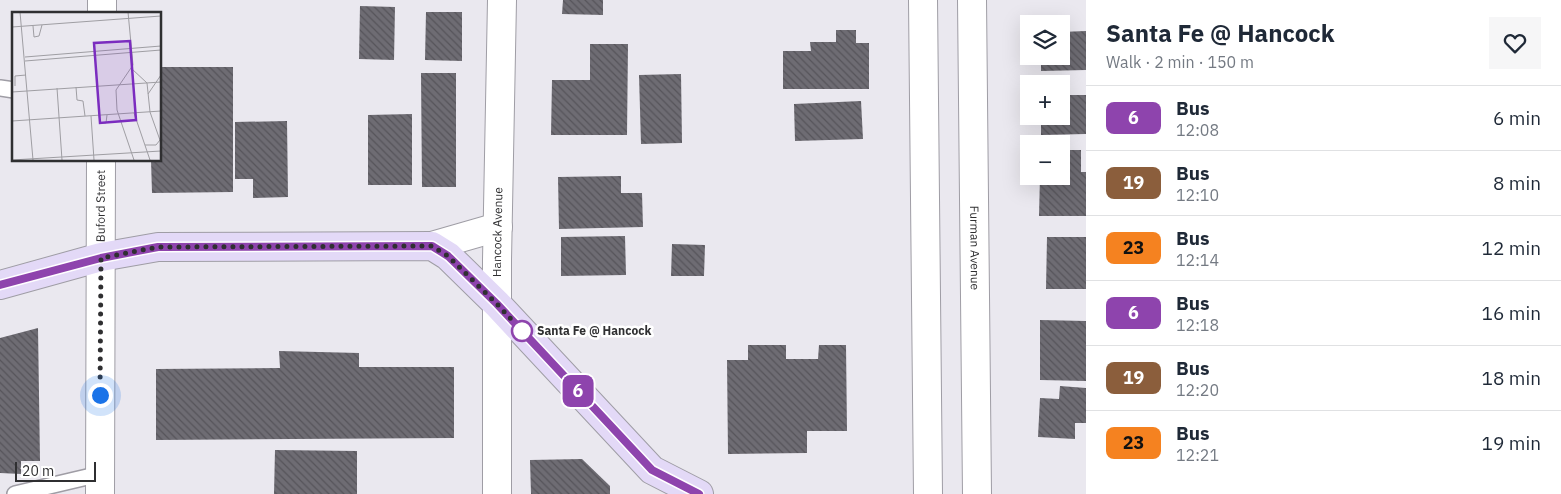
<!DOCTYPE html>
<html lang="en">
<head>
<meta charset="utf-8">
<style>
  :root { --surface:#fff; --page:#f6f6f7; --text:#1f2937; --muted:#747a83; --line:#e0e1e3 }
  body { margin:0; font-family:"IBM Plex Sans",sans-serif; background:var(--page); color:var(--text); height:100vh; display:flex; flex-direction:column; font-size:19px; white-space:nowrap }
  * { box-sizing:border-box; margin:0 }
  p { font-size:16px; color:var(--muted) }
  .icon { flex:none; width:28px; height:28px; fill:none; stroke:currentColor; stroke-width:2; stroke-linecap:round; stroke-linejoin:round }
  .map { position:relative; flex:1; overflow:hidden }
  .details { display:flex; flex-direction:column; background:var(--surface); width:475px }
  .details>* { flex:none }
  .badge { padding:0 10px; border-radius:8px; font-size:18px; line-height:32px }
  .buttons { position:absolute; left:1020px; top:15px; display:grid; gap:10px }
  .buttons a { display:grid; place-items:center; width:50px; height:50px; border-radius:0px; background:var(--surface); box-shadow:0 5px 20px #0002; font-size:25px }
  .scale { position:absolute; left:15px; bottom:12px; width:81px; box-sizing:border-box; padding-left:5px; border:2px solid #2f2f31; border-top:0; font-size:14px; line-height:18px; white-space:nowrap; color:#2f2f31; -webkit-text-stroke:4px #fff; paint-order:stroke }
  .you { position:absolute; width:25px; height:25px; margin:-12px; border:4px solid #fff; border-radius:50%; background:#1a73e8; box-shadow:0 0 0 8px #1a73e833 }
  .map>.badge { position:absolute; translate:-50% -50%; box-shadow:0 0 0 2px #fff }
  .round { display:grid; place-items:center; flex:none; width:52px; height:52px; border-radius:0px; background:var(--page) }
  .summary { display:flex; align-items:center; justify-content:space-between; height:85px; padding:0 20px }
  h1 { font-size:24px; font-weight:700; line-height:38px }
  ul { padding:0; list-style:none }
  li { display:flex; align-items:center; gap:15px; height:65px; padding:0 20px; border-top:1px solid var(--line) }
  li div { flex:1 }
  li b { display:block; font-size:19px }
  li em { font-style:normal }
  li .badge { min-width:55px; font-weight:700; text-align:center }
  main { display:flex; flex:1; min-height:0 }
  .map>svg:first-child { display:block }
  .building { fill:url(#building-back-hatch) }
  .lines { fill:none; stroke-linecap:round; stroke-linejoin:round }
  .service-casing { stroke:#9f9da5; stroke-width:18 }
  .minor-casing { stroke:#9f9da5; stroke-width:30 }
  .tertiary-casing { stroke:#9f9da5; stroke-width:30 }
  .secondary-casing { stroke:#9f9da5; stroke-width:30 }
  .service { stroke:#fff; stroke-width:15 }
  .minor { stroke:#fff; stroke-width:28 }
  .tertiary { stroke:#fff; stroke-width:28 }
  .secondary { stroke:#e3d9f7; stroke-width:28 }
  .line-casing { stroke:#fff; stroke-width:11 }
  .line { stroke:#8e44ad; stroke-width:8 }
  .walk { stroke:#2f2f31; stroke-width:5; stroke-dasharray:0 9 }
  .stop-dot { fill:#fff; stroke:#8e44ad; stroke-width:2.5 }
  .labels { text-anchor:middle; stroke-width:5; stroke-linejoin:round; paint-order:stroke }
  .street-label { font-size:12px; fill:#2f2f31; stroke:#fff }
  .stop-label { font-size:12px; font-weight:bold; fill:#2f2f31; stroke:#fff; text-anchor:start }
  .inset-road { fill:none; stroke:#9f9ea3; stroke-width:1 }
  .view { fill:#7b2cbf; fill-opacity:0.15; stroke:#7b2cbf; stroke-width:2.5 }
  .inset-edge { fill:none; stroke:#2f2f31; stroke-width:2.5 }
</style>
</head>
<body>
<main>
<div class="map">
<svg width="1086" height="494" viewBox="0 0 1086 494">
  <defs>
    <pattern id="building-back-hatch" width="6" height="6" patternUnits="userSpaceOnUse" patternTransform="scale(1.25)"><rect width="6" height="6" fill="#6e6c73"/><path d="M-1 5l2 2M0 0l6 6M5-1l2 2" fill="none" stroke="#56545a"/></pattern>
  </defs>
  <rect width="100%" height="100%" fill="#eae8ef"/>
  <g class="building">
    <path d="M563,0H603V15L562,14Z"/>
    <path d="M360,6L395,7L394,60L359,59Z"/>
    <path d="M426,12H462V61L425,60Z"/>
    <path d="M836,30H856V43H869V89H783V51H811L810,42H836Z"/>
    <path d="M1086,31V70L1041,71V56H1061V32Z"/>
    <path d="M590,44H628L627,135H551L552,80H590Z"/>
    <path d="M160,67H233V192L152,193L151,160H160Z"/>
    <path d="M421,73H456V187H422Z"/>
    <path d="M681,74L682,143L641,144L639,75Z"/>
    <path d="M1061,95H1086V134L1041,135V116H1061Z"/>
    <path d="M861,101L863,139L795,141L794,104Z"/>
    <path d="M412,114V185H368V115Z"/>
    <path d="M287,121L288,197L253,198V179H235V122Z"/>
    <path d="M1061,150H1081V172H1086V216H1039L1040,176H1061Z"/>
    <path d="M621,176V193H642L643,227L559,229L558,177Z"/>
    <path d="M625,236L626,275L561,276V237Z"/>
    <path d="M1047,237H1086V289H1046Z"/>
    <path d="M672,244L705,245L704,276H671Z"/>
    <path d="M1040,320L1086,321V381L1040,380Z"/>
    <path d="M38,328L40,461H21V474L0,473V338Z"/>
    <path d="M748,345H786V359H818L819,345H846L847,431H807V453L728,454L727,360H748Z"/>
    <path d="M279,351L359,353V367H454V438L156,440V369L280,368Z"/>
    <path d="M1060,386L1086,388V423H1075V439L1038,437L1040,398L1059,399Z"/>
    <path d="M275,450L357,451V494H274Z"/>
    <path d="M582,459L610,486V494H531L530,460Z"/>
  </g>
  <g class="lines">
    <g class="service-casing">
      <g id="service">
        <path d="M0,88L14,90"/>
        <path d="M15,494L100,474"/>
      </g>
    </g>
    <g class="minor-casing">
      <g id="minor">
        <path d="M923,0L928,494"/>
        <path id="s1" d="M972,0L977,494"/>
        <path d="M432,246L498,227"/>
        <path id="s2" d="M497,494V260L502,0"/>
      </g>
    </g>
    <g class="tertiary-casing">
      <g id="tertiary">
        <path d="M102,14V0"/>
        <path id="s3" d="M100,494L101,160"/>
      </g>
    </g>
    <g class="secondary-casing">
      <path id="secondary" d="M0,285L101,257L158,247L432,246L448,256L497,304L652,470L699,494"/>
    </g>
    <use href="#service" class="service"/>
    <use href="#minor" class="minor"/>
    <use href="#tertiary" class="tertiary"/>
    <use href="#secondary" class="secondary"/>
  </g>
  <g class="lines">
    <g class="line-casing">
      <path id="line" d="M0,285L101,258L158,247L432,246L448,256L497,304L652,470L699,494"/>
    </g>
    <use href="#line" class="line"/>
    <path class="walk" d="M100,395L101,258L158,247L432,246L448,256L497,304L522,331"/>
  </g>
  <circle class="stop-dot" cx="522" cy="331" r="10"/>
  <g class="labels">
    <g class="street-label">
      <text dy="4" stroke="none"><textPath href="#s3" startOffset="288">Buford Street</textPath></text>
      <text dy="4" stroke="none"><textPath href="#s2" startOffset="262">Hancock Avenue</textPath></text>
      <text dy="4" stroke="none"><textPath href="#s1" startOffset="248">Furman Avenue</textPath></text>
    </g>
    <g class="stop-label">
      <text x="537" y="335">Santa Fe @ Hancock</text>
    </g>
  </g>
  <g transform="translate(12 12)">
    <rect width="149" height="149" fill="#eae8ef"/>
    <path class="inset-road" d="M8,0L21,148M116,0L121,53L104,78L105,98L122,148M21,14L22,25L27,24L30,13M0,15L149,4M13,45L149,34M13,49L149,38M120,57L135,71L138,100L149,131M3,74V64L14,63M64,75L65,88L71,89L73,104M45,76L50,148M0,80L149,70M136,82L149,63M122,101L138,148M87,103L88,111H94L95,103M79,104L82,148M0,109L149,99M133,133H144L148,128M0,148L149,139"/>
    <path class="view" d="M118,29L124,108L88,111L82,31Z"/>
    <rect width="149" height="149" class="inset-edge"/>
  </g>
</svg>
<div class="buttons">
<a><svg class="icon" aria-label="layers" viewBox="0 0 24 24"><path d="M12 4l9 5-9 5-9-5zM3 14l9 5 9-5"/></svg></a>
<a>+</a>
<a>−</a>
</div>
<div class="scale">20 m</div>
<div class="you" style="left:100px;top:395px"></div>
<b class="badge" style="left:578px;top:391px;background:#8e44ad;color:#fff">6</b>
</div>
<section class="details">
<div class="summary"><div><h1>Santa Fe @ Hancock</h1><p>Walk · 2 min · 150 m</p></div><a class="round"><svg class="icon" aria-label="heart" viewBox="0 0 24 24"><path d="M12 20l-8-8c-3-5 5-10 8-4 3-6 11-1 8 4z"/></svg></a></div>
<ul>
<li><span class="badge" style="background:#8e44ad;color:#fff">6</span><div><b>Bus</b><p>12:08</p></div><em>6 min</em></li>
<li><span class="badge" style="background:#8b5e3c;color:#fff">19</span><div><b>Bus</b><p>12:10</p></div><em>8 min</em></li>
<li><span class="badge" style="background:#f58220;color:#111">23</span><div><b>Bus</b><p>12:14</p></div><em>12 min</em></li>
<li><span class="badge" style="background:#8e44ad;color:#fff">6</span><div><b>Bus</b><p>12:18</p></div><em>16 min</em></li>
<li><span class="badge" style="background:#8b5e3c;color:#fff">19</span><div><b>Bus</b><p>12:20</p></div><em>18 min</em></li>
<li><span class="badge" style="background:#f58220;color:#111">23</span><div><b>Bus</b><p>12:21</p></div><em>19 min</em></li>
</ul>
</section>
</main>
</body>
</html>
